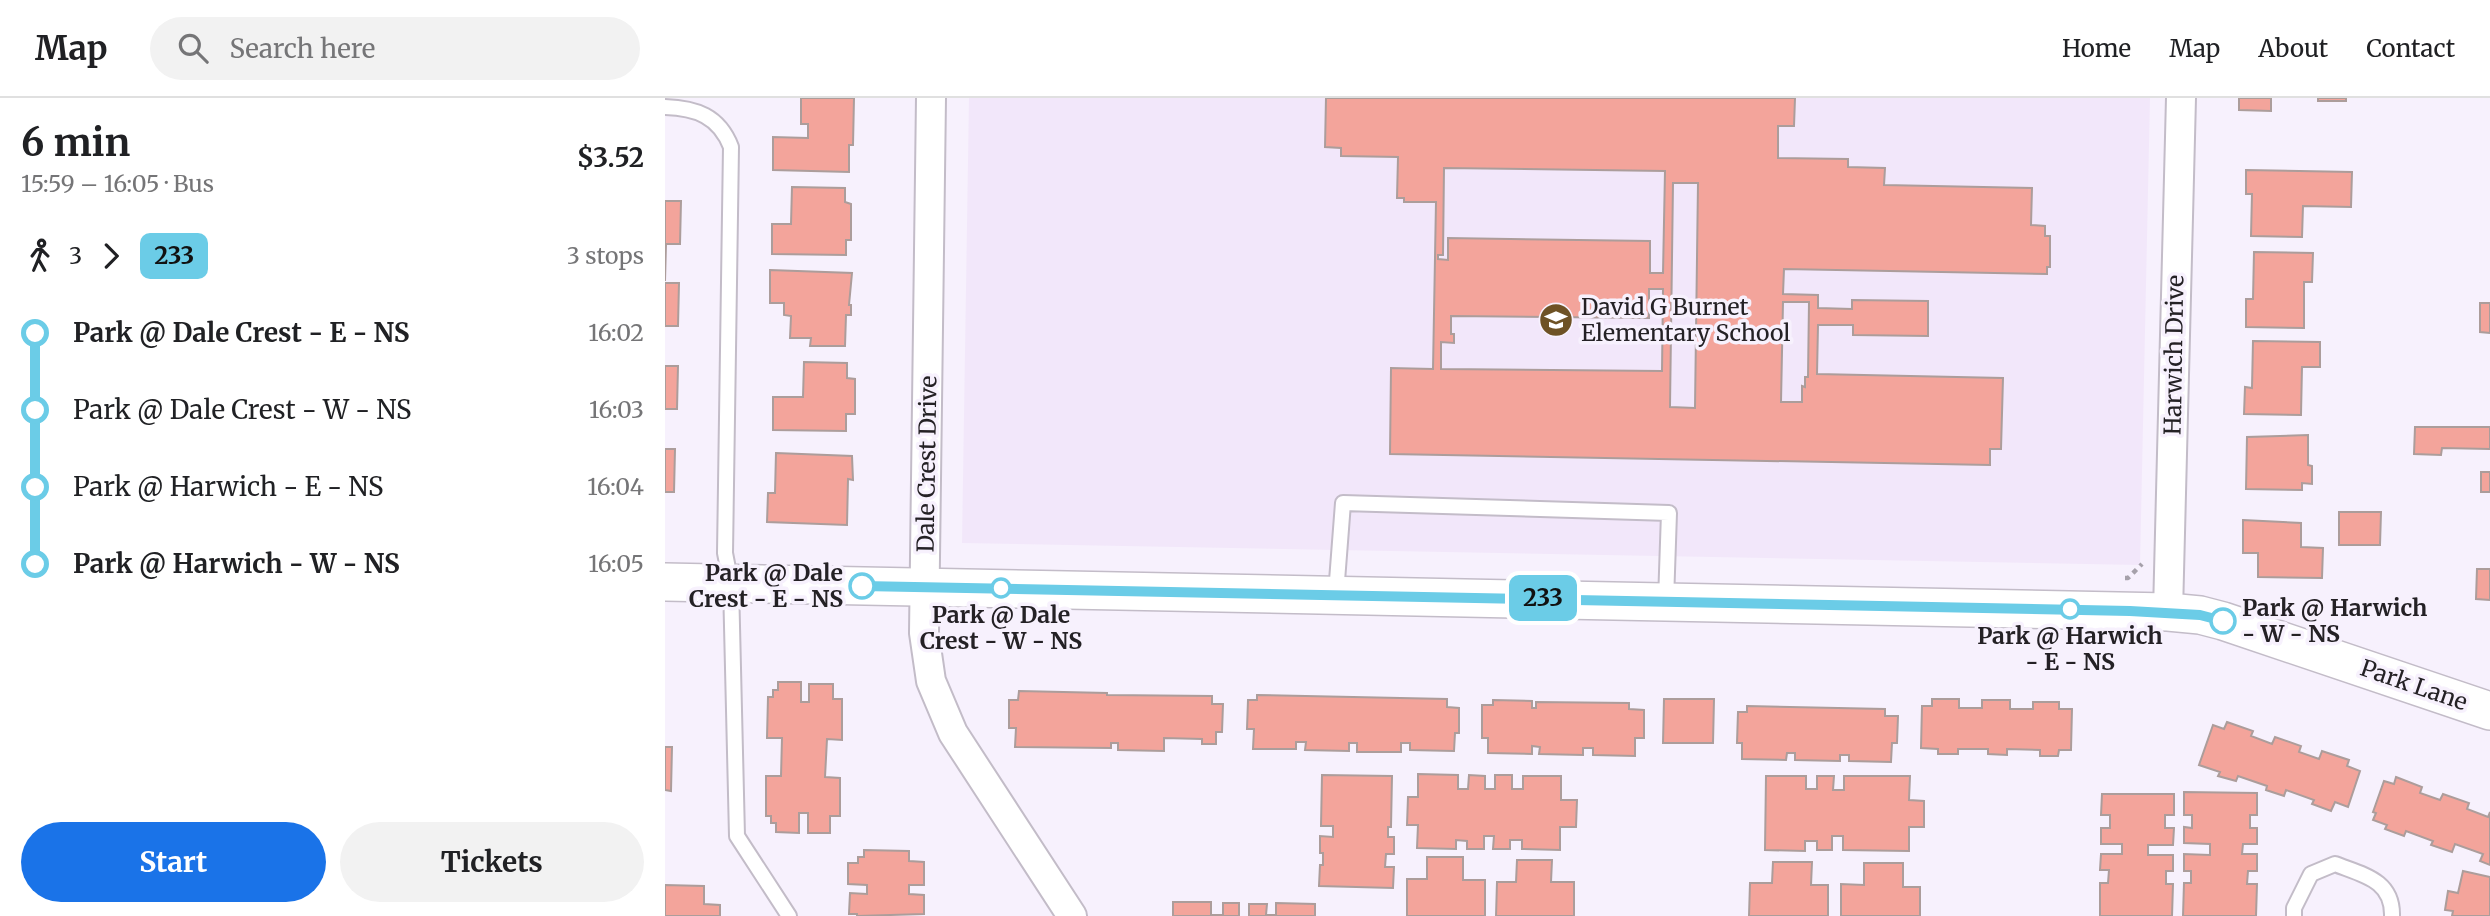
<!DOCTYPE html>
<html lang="en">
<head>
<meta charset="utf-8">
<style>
  :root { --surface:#fff; --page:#f2f2f2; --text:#202124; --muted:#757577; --line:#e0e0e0; --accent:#1a73e8 }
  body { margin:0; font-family:Merriweather,serif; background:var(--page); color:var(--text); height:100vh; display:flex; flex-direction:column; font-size:26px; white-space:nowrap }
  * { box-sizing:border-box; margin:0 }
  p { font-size:23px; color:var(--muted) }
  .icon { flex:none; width:38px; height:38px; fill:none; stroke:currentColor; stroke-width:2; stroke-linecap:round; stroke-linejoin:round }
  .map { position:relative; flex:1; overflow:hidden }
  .sheet { display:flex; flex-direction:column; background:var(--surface); width:665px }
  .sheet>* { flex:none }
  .badge { padding:0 14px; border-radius:10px; font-size:24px; line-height:46px }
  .map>.badge { position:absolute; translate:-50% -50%; box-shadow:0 0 0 4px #fff }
  .legs { display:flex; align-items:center; gap:10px; height:77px; padding:0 21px; font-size:23px }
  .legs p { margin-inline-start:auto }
  .headline { display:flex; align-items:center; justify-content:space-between; height:119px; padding:0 21px }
  h1 { font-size:38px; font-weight:700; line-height:52px }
  .primary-button { display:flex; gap:14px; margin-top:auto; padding:14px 21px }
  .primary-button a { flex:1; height:80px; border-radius:42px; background:var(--accent); color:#fff; font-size:28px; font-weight:700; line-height:80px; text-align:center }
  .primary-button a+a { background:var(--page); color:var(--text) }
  ul { padding:0 21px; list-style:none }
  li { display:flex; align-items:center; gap:24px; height:77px; font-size:26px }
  li i { display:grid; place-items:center; width:10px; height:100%; margin:0 9px; background:currentColor }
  li i::after { content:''; width:18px; height:18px; margin:-9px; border:5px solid; border-radius:50%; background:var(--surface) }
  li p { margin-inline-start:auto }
  li:first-child i { background:linear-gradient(#0000 50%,currentColor 0) }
  li:last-child i { background:linear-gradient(currentColor 50%,#0000 0) }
  header { display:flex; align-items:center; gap:42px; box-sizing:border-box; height:98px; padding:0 35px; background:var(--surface); border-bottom:2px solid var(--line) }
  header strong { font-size:33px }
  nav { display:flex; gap:38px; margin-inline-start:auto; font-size:24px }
  .search { width:490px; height:63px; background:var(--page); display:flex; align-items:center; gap:18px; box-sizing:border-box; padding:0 24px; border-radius:38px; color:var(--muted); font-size:26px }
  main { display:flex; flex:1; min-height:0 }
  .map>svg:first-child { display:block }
  .built { fill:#f2e7fa }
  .building { fill:#f3a49b; stroke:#ac9d9b; stroke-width:2; fill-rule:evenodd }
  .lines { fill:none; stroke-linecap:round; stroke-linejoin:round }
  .service-casing { stroke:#c3bcc8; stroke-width:18 }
  .minor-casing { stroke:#c3bcc8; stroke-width:32 }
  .tertiary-casing { stroke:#c3bcc8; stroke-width:40 }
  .path { stroke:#a6a1aa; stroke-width:4.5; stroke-dasharray:5 5; stroke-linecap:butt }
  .service { stroke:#fff; stroke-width:14 }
  .minor { stroke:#fff; stroke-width:28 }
  .tertiary { stroke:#fff; stroke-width:37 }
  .line-1-casing { stroke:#fff; stroke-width:16 }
  .line-1 { stroke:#6bcce7; stroke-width:10 }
  .stop-1-dot { fill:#fff; stroke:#6bcce7; stroke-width:3.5 }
  .labels { text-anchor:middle; stroke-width:7; stroke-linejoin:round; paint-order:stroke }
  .poi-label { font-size:23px; fill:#242125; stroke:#f7f1fd; text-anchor:start }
  .street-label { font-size:23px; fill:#242125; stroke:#f7f1fd }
  .stop-label { font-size:23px; font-weight:bold; fill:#242125; stroke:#f7f1fd }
</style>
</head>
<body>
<header>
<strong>Map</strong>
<div class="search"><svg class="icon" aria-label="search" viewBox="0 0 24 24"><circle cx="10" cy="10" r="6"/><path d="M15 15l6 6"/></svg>Search here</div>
<nav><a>Home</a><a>Map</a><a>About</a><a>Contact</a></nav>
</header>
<main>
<section class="sheet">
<div class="headline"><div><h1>6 min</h1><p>15:59 – 16:05 · Bus</p></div><b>$3.52</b></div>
<div class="legs"><svg class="icon" aria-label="walk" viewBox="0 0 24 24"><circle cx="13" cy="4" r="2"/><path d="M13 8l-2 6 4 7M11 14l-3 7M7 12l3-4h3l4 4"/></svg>3<svg class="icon" aria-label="forward" viewBox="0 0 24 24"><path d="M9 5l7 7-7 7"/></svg><b class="badge" style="background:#6bcce7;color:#111">233</b><p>3 stops</p></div>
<ul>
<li><i style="color:#6bcce7"></i><b>Park @ Dale Crest - E - NS</b><p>16:02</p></li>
<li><i style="color:#6bcce7"></i><span>Park @ Dale Crest - W - NS</span><p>16:03</p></li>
<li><i style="color:#6bcce7"></i><span>Park @ Harwich - E - NS</span><p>16:04</p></li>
<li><i style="color:#6bcce7"></i><b>Park @ Harwich - W - NS</b><p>16:05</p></li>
</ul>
<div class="primary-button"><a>Start</a><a>Tickets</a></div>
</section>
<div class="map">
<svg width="1825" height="818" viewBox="0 0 1825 818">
  <rect width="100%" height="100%" fill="#f7f1fd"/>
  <path class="built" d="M304,0H1485L1475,467L297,445Z"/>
  <g class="building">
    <path d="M136,0H189L188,47H184V74L108,72V39L143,40V26H136Z"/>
    <path d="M661,0H1130L1129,28H1113V60L1183,61V69L1220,70L1219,87L1367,90L1366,127L1380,128V138H1385V169H1382V176L1119,171L1118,196L1153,197V210L1187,211V202L1263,203V238L1188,237V227H1153L1152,276L1338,280L1336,351H1325V367L725,356L726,270L768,271L771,104H739V100H732L733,59L676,58V50L660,49ZM779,70L1000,73L998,175H985V143L783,140V162L773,161V157H778ZM1008,85H1033L1030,310L1005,309ZM984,191H998L997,273L776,271V244L789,245V236H786V218L984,220ZM1118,204H1144L1143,279H1140V289L1137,288V304H1116Z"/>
    <path d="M1574,0H1606V13L1574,12Z"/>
    <rect x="1653" y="0" width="28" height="3"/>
    <path d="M1581,72L1687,74L1686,109L1638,108L1637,139L1586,138L1587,96H1581Z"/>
    <path d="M127,89L180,90V104L186,106V142H181V157L107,156V126H126Z"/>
    <path d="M0,103H16L15,146H1L0,183Z"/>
    <path d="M1589,154L1648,155L1647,184H1639V230L1581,229V201H1588Z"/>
    <path d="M105,172L187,175L184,207H186V217H181L180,248H145L146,240H125L126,218L119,217V205H105Z"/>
    <path d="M0,185H14L13,228H0Z"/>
    <path d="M1815,205H1825V235L1815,234Z"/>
    <path d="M1588,243L1655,244V269H1637L1636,317L1579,316L1580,289L1587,290Z"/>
    <path d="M139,264L182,265V280L190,281V316H181V333L108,332V299H138Z"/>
    <path d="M0,268H13L12,311H0Z"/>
    <path d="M1750,329H1825V351L1777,350L1776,357L1749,356Z"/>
    <path d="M1643,337V367L1647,368V386L1637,385V392L1581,391L1582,339Z"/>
    <path d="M0,351H10L9,394H0Z"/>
    <path d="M111,355L187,358L188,382L183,381L182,427L102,424L103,395H110Z"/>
    <rect x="1816" y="374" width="9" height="20"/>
    <path d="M1674,414H1716L1715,447H1674Z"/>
    <path d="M1578,422L1636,425V449L1658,450L1657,480L1593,479V455H1578Z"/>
    <path d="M1812,471H1825V502L1811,501Z"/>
    <path d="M113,584H136V604H144V586H168V601H177V642L162,641L160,679L175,680V718H165V735H143V715H134V735L111,734V725H106V718H101V678H116L117,640H102L103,599H108V592H113Z"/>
    <path d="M354,593L442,595V597L547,598V606H558L557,634H551V646H537V641L499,640V653L453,652V645H446V650L350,649L351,630H344V602H353Z"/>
    <path d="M592,597L782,601V609L794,610V635H790L789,653L745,652V645H736V654H692V645H684V653L640,652L641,644H631V651H588L589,631H582L583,602H592Z"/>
    <path d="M999,601H1049L1048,645H998Z"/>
    <path d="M1267,601H1294V610H1317V602H1345V611H1368V604H1394V611H1407L1406,652H1394L1393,658H1375V652L1342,651V657L1323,656V651H1293V656H1273V651L1256,650L1257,608H1267Z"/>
    <path d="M828,602L867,603V610H871V604L964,605V611L979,612V640H970V658L928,657V650H918V657L874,656L875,649L867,648V656L823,655V640H817V607H828Z"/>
    <path d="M1082,608L1220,611V618H1233L1232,645H1227L1226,664L1184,663V657H1175V663L1130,662V655H1122L1121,662L1077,661V645H1072L1073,614H1082Z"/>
    <path d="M1562,624L1588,633L1586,638L1607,646L1610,639L1636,648L1634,654L1654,661L1657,653L1684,662L1682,668L1695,673L1683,709L1670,704L1666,713L1647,706L1649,702L1621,692L1619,698L1601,692L1602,688L1573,678L1571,683L1553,678L1555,674L1534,667L1548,627L1559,631Z"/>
    <path d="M0,649H7L6,693L0,692Z"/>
    <path d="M753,676L793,677V691H803L804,677L820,678V691H830V677H847V691H858V678H896V702H912L911,729H895V752L857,751V742H845V751H828L829,738H819V751H802V743L791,742V751L752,750L753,727H742L743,699H753Z"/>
    <path d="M657,677L727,678L726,729H723V739H729V756H721L720,769H729L728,790L654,788L655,767H658V755H655V738L668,739V728H656Z"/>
    <path d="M1101,678H1141V691H1152V678H1169L1168,692H1179V678H1245L1244,702L1259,703V729H1244V753L1178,752V738H1167V752H1152V743H1140V753L1100,752Z"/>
    <path d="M1731,679L1757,689L1755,695L1775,702L1778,696L1804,705L1802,711L1823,719L1825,714V767L1815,763L1818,756L1790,746L1787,754L1766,747L1768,743L1741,733L1739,738L1720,731L1722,727L1708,722L1711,715L1708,714L1719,683L1729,686Z"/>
    <path d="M1519,694L1592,695V717H1585V730H1592V746H1578L1577,756H1592V773H1583L1582,786H1592L1591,818H1518L1519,785H1526V773H1519V756L1545,757V746L1519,745V729L1527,730V717H1519Z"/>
    <path d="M1437,696H1509V717H1500V730H1509L1508,747H1483V757H1508V773H1501V786H1508L1507,818H1435V785H1443L1444,772H1435L1436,756H1457V746H1436V730H1445V717H1436Z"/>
    <path d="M199,752L244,753V763L259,764V787H244V796L259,797V816L192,818V816H184L185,795L202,796V787L183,786V765H193V759H199Z"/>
    <path d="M762,759H798V782H820V818H742V781H762Z"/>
    <path d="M852,762H887L886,784H909V818H831L832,784H851Z"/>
    <path d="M1108,764H1147L1146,787H1163V818H1084L1085,785H1107Z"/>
    <path d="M1199,765H1238V789H1255V818H1176V786L1199,787Z"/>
    <path d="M1798,773L1825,779V818H1787L1788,813L1780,812L1783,793L1793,795Z"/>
    <path d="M0,787L39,788V806L55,807V818H0Z"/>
    <path d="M508,804H546V817H558V805H574V818H508Z"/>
    <path d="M611,805L650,806V818H584V806H602L601,817H611Z"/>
  </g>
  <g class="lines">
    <g class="service-casing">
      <g id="service">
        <path d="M0,9C31,10 54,18 66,49L60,455L66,486L72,738L124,818"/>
        <path d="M671,496L678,405L1004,415L1001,503"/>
        <path d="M1629,818V810L1646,776L1670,766C1698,777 1728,782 1727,818"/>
      </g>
    </g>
    <g class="minor-casing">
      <g id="minor">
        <path d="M266,0L259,535L266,583L288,635L407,818"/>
        <path d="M1503,514L1516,0"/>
      </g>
    </g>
    <g class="tertiary-casing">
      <path id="tertiary" d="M0,484L1503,514L1535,517L1558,523L1825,613"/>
    </g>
    <path class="path" d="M1460,480H1463L1477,466"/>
    <use href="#service" class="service"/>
    <use href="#minor" class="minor"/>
    <use href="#tertiary" class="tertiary"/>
  </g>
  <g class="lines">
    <g class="line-1-casing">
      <path id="line-1" d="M197,488L1465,513L1535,517L1558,523"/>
    </g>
    <use href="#line-1" class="line-1"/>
  </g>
  <defs>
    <g id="school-disc" transform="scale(1.75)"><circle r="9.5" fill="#6e5225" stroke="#f7f1fd"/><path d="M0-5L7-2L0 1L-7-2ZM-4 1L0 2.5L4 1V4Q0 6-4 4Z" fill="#fff"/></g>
  </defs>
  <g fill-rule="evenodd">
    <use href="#school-disc" x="891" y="222"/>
  </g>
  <g class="stop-1-dot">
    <circle cx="197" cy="488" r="12"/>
    <circle cx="336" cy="490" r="9"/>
    <circle cx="1405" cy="511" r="9"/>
    <circle cx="1558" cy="523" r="12"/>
  </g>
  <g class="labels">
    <g class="poi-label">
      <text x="916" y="217">David G Burnet<tspan x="916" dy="26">Elementary School</tspan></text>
    </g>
    <g class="street-label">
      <text transform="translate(1509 257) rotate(-89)" y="8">Harwich Drive</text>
      <text transform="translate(262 366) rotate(-89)" y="8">Dale Crest Drive</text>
      <text transform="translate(1749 587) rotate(19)" y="8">Park Lane</text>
    </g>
    <g class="stop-label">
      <text x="178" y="483" text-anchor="end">Park @ Dale<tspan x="178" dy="26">Crest - E - NS</tspan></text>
      <text x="1577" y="518" text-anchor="start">Park @ Harwich<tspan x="1577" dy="26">- W - NS</tspan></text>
      <text x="336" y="525">Park @ Dale<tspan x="336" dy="26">Crest - W - NS</tspan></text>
      <text x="1405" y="546">Park @ Harwich<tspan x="1405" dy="26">- E - NS</tspan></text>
    </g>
  </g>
</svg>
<b class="badge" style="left:878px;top:500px;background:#6bcce7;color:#111">233</b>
</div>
</main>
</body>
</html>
